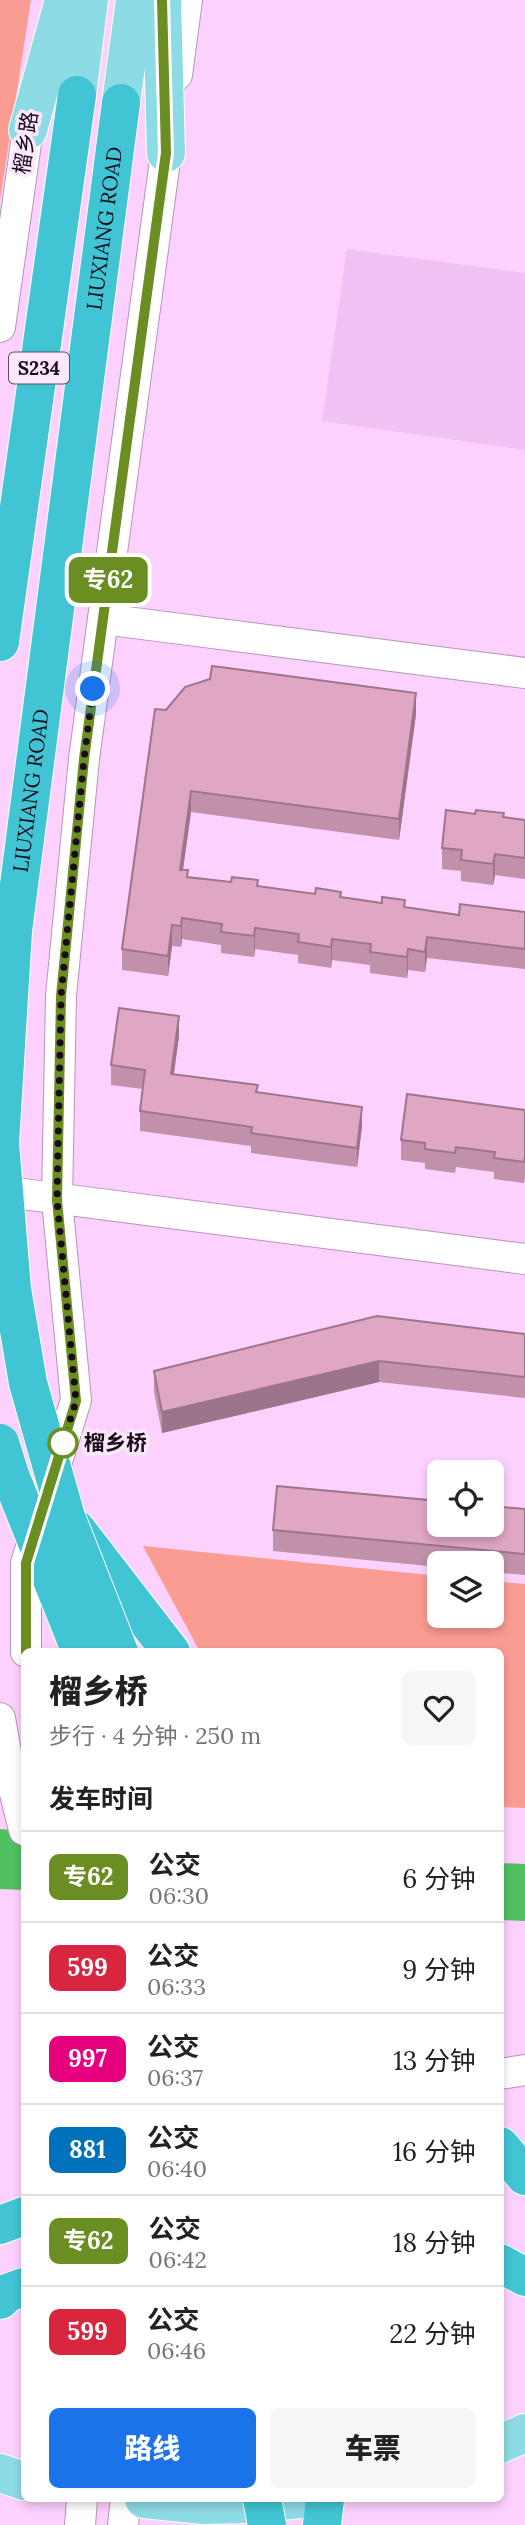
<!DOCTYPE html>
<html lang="zh">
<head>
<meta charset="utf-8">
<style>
  :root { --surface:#fff; --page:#f6f6f6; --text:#222; --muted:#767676; --line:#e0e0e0; --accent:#1a73e8 }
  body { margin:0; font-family:Lora,"Noto Sans SC",serif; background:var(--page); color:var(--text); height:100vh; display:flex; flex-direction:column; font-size:26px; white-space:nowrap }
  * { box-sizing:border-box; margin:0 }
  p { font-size:23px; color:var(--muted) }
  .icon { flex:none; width:38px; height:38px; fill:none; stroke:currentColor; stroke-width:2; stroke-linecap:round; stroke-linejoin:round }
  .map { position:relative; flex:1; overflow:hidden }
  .drawer { position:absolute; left:21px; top:1648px; width:483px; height:854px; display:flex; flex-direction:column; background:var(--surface); border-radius:10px; box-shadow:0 4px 10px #0003 }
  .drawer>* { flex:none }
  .badge { padding:0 14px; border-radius:10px; font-size:24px; line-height:46px }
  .tools { position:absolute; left:427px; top:1460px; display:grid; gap:14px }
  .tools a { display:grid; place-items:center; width:77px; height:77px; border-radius:10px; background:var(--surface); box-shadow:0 4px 10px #0003; font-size:35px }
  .you { position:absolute; width:35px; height:35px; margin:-18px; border:5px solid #fff; border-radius:50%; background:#1a73e8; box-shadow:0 0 0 10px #1a73e833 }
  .map>.badge { position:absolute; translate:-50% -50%; box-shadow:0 0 0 4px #fff }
  h2 { padding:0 28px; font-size:26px; line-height:63px }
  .round { display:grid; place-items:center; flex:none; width:74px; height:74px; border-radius:10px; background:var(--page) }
  .head { display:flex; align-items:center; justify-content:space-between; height:119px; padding:0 28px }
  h1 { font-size:33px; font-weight:800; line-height:52px }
  .action { display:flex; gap:14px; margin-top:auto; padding:14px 28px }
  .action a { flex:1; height:80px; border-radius:10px; background:var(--accent); color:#fff; font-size:28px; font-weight:800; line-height:80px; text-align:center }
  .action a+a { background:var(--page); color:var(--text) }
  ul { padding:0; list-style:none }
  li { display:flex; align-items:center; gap:21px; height:91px; padding:0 28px; border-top:2px solid var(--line) }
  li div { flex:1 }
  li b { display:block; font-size:26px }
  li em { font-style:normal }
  li .badge { min-width:77px; font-weight:700; text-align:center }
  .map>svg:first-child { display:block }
  .built { fill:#f3c2f4 }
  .green { fill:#fa9c92 }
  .water { fill:#51c060 }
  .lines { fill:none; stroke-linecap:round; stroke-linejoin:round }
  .minor-casing { stroke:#bb91bc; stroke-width:32 }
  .major-casing { stroke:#fff; stroke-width:40 }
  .highway-casing { stroke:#fff; stroke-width:40 }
  .minor { stroke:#fff; stroke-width:30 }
  .major { stroke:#8ddce5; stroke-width:38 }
  .highway { stroke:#41c5d4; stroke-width:38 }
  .highway-bridge-casing { stroke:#fff; stroke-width:40; stroke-linecap:butt }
  .highway-bridge { stroke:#41c5d4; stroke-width:38 }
  .wall { fill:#c190a9 }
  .shaded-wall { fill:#9d758a }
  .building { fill:#e0a7c5; stroke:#9d758a; stroke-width:2 }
  .line-casing { stroke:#fff; stroke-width:16 }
  .line { stroke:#6b8e23; stroke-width:10 }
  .walk { stroke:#1a0b1b; stroke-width:7; stroke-dasharray:0 12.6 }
  .stop-dot { fill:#fff; stroke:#6b8e23; stroke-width:3.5 }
  .labels { text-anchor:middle; stroke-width:7; stroke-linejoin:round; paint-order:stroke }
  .shield { fill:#fae8fa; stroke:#5d4d5e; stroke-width:2 }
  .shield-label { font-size:19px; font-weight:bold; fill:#1a0b1b }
  .street-label { font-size:21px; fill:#1a0b1b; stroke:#fae8fa }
  .stop-label { font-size:21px; font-weight:bold; fill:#1a0b1b; stroke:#fae8fa; text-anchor:start }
</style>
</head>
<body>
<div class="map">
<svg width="525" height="2525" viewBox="0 0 525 2525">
  <rect width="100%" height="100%" fill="#fdd1fd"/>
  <path class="built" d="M347,249L525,273V450L322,421Z"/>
  <g class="green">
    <path d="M0,0H31L0,200Z"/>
    <path d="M143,1546L439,1576V1615H492V1581L525,1584V1808L501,1807L500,1652H200Z"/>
  </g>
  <g class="water">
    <path d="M0,1829L24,1831V1890L0,1889Z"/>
    <path d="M500,1863L525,1864V1921L501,1920Z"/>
  </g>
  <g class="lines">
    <g class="minor-casing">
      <g id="minor">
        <path d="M177,75L187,0"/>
        <path d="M0,327L31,108"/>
        <path d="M103,619L525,673"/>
        <path d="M0,1191L525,1259"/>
        <path d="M52,1477L76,1400L57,1200L61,996L84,759L169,131"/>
        <path d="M26,1652V1563L37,1528"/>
        <path d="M0,1718L9,1769L24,1830"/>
        <path d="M500,2074L525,2070"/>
        <path d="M80,2525L82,2499"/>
        <path d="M123,2525L126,2499"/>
      </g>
    </g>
    <g class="major-casing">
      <g id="major">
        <path d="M162,0L166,153"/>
        <path d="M77,95L89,0"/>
        <path d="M121,103L135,0"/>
        <path d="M28,130L64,0"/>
        <path d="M500,2444L525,2433"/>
        <path d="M0,2473L24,2481"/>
        <path d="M144,2499L203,2505L251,2504L301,2499"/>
      </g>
    </g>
    <g class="highway-casing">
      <g id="highway">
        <path d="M0,642L77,95"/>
        <path d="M76,1529L171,1652"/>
        <path d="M500,2146L525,2176"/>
        <path d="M0,2225L24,2216"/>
        <path d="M500,2263L525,2277"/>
        <path d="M0,2300L7,2293L24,2287"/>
        <path d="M322,2525L325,2499"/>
      </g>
    </g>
    <use href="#minor" class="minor"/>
    <use href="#major" class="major"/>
    <use href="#highway" class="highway"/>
    <g class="highway-bridge-casing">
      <g id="highway-bridge">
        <path d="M0,1443L10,1475L81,1652"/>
        <path id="s1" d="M119,1652L66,1517L28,1383L12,1289L0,1143L13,931L121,103"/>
        <path d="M262,2499L267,2525"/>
      </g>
    </g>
    <use href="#highway-bridge" class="highway-bridge"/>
  </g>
  <g class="wall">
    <path d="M166,710L416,714L399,840L191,812L183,870L188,877L459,915L525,912V969L427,958L425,972L408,970L407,978L370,973V965L332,960L331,968L298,963V955L255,949L254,957L221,953V945L182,939L181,947L172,946L168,976L122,970V949Z"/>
    <path d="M504,817L525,820V879L495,875L493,885L461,881V871L442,869V848Z"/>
    <path d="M179,1036L174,1074L258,1092L362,1126L357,1167L251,1153V1146L140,1131V1111L143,1089L111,1085V1065Z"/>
    <path d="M525,1110V1177L524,1183L494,1179V1172L456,1167L455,1173L425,1169V1163L401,1160V1140Z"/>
    <path d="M525,1334V1398L379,1382L162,1433L154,1392V1371Z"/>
    <path d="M525,1509V1575L492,1572V1563H439V1567L273,1551V1530Z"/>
  </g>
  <g class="shaded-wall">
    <path d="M416,693V714L399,840V819Z"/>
    <path d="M191,791V812L180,890V870Z"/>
    <path d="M495,854V875L493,885V864Z"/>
    <path d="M182,918V939L181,947V926Z"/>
    <path d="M172,925V946L168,976V956Z"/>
    <path d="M255,928V949L254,957V936Z"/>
    <path d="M427,937V958L425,972V952Z"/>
    <path d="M332,939V960L331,968V947Z"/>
    <path d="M408,949V970L407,978V957Z"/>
    <path d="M179,1016V1036L171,1093V1074Z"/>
    <path d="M362,1107V1126L357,1167V1148Z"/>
    <path d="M379,1361V1382L162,1433V1412Z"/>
  </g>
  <g class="building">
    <path d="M212,666L416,693L399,819L191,791L180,870H188L187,877L231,882L232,877L258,880L257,886L315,894L316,888L341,892L340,897L382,903V897L405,900L404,907L459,915L460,904L525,912V949L427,937L425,952L408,949L407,957L370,952L371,944L332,939L331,947L298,942L299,934L255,928L254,936L221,932L222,924L182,918L181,926L172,925L168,956L122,949L155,709L166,710L185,687L210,679Z"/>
    <path d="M446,810L475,814L476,810L504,813L503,817L525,820V858L495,854L493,864L461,860L462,850L442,848Z"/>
    <path d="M119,1008L179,1016L171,1074L258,1085L256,1092L362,1107L357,1148L251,1133L252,1127L140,1111L145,1070L111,1065Z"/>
    <path d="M407,1094L525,1110V1156L524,1162L494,1158L495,1152L456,1147L455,1153L425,1149V1143L401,1140Z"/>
    <path d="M377,1316L525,1334V1377L379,1361L162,1412L154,1371Z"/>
    <path d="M277,1486L439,1501V1524H492V1506L525,1509V1554L273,1530Z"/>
  </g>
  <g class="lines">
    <g class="line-casing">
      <path id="line" d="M26,1652V1563L76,1401L57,1200L61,996L84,759L166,153L162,0"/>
    </g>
    <use href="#line" class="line"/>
    <path class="walk" d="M63,1443L76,1401L57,1200L61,996L84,759L93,689"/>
  </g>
  <circle class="stop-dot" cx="63" cy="1443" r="14"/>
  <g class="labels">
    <rect class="shield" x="9" y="352.5" width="60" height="31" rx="5"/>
    <g class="shield-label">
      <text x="39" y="375">S234</text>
    </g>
    <g class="street-label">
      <text transform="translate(26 143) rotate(-82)" y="7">榴乡路</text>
      <text dy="7" stroke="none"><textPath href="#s1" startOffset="1447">LIUXIANG ROAD</textPath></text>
      <text dy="7" stroke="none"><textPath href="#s1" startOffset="880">LIUXIANG ROAD</textPath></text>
    </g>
    <g class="stop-label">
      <text x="84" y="1450">榴乡桥</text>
    </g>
  </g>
</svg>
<div class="tools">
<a><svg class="icon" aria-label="locate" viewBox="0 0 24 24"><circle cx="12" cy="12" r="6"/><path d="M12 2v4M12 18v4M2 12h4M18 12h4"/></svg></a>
<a><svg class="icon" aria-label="layers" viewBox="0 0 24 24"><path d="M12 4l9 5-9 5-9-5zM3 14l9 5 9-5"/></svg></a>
</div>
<div class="you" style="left:93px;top:689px"></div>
<b class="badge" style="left:108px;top:580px;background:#6b8e23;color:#fff">专62</b>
<section class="drawer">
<div class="head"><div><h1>榴乡桥</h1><p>步行 · 4 分钟 · 250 m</p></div><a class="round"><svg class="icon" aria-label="heart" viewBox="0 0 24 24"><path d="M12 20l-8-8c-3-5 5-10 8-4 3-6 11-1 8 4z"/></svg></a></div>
<h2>发车时间</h2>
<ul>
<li><span class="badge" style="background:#6b8e23;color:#fff">专62</span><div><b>公交</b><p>06:30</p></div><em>6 分钟</em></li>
<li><span class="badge" style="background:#d7263d;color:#fff">599</span><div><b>公交</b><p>06:33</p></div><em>9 分钟</em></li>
<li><span class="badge" style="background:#e6007e;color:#fff">997</span><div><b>公交</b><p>06:37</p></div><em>13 分钟</em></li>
<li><span class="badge" style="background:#0072bc;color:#fff">881</span><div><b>公交</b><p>06:40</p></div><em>16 分钟</em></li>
<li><span class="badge" style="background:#6b8e23;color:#fff">专62</span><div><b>公交</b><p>06:42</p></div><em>18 分钟</em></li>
<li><span class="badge" style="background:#d7263d;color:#fff">599</span><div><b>公交</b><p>06:46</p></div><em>22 分钟</em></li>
</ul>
<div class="action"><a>路线</a><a>车票</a></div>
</section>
</div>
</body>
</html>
